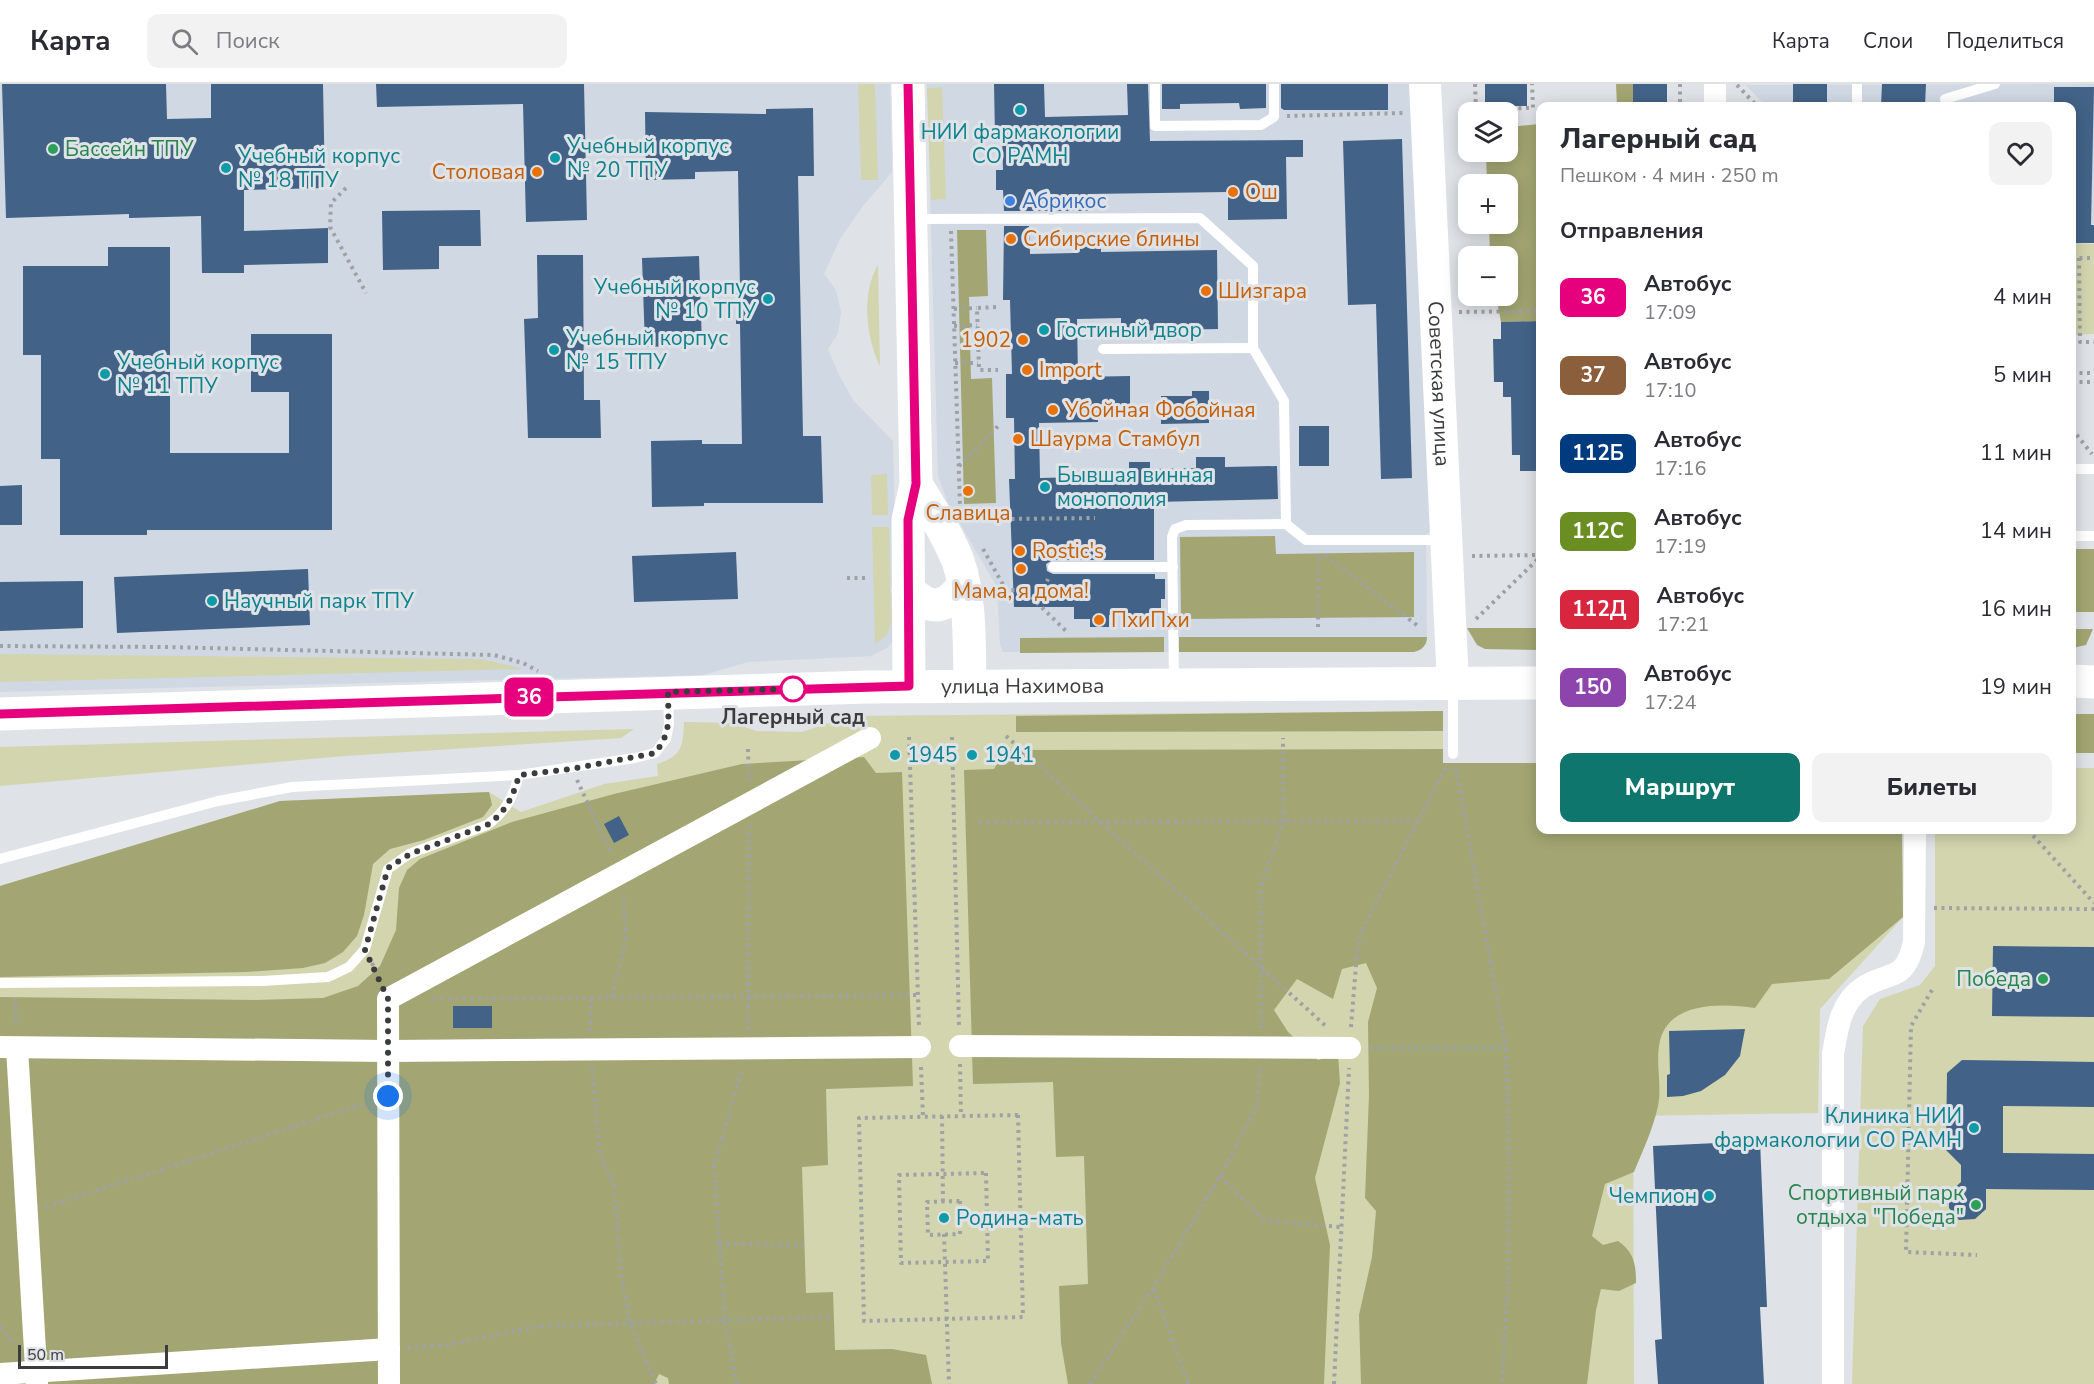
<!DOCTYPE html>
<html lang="ru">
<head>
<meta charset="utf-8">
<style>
  :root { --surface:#fff; --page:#f2f2f3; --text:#2b2b33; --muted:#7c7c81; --line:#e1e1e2; --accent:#0f766e }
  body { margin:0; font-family:"Nunito Sans",sans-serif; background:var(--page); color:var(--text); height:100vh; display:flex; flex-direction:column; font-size:22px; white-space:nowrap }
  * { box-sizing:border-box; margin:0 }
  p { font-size:20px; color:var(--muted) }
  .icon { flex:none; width:33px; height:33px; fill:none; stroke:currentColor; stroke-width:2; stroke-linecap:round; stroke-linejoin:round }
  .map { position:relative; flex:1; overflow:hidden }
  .details { position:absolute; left:1536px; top:18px; width:540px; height:732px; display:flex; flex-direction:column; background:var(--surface); border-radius:12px; box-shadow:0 3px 15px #0003 }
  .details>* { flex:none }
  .badge { padding:0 12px; border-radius:9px; font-size:21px; line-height:39px }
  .fabs { position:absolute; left:1458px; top:18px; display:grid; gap:12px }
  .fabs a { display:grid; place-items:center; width:60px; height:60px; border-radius:12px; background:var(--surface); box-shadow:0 3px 15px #0003; font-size:30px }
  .scale { position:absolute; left:18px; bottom:15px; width:150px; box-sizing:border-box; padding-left:6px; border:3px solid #3a3c3d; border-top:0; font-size:16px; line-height:21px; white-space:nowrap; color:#3a3c3d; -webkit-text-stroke:4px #dfe2e6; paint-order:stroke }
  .you { position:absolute; width:30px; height:30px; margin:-15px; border:4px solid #fff; border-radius:50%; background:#1a73e8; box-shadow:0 0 0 9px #1a73e833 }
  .map>.badge { position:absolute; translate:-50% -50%; box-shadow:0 0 0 3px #fff }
  h2 { padding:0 24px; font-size:22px; line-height:54px }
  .round { display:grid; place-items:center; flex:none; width:63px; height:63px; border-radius:12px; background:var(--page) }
  .summary { display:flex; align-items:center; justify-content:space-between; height:102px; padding:0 24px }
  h1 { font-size:28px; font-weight:800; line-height:45px }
  .action { display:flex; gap:12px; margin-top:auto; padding:12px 24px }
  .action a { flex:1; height:69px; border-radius:12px; background:var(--accent); color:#fff; font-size:24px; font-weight:800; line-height:69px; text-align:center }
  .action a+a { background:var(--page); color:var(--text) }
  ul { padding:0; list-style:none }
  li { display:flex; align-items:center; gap:18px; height:78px; padding:0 24px }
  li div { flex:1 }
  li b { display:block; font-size:22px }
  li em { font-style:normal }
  li .badge { min-width:66px; font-weight:700; text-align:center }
  header { display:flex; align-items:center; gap:36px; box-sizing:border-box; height:84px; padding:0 30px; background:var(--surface); border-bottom:2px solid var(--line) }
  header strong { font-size:28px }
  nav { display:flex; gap:33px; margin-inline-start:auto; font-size:21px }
  .search { width:420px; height:54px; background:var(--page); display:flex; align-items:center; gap:15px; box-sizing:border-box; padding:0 21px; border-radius:12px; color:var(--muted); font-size:22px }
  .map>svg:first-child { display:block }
  .built { fill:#d0d8e3 }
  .green { fill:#d2d5ae }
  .forest { fill:#a3a672 }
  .building { fill:#426287 }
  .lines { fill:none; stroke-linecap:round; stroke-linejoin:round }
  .path { stroke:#9fa2a5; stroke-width:4; stroke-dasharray:3 4.5; stroke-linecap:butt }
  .lane { stroke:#fff; stroke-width:10 }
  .street { stroke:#fff; stroke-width:22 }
  .secondary { stroke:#fff; stroke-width:32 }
  .primary { stroke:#fff; stroke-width:33 }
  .line-casing { stroke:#fff; stroke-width:14 }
  .line { stroke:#e6007e; stroke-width:9 }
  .walk { stroke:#3a3c3d; stroke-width:6; stroke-dasharray:0 10.8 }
  .culture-dot { fill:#0f9aa8; stroke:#dfe2e6; stroke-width:2 }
  .leisure-dot { fill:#2e9e5b; stroke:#dfe2e6; stroke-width:2 }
  .food-dot { fill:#e8710a; stroke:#dfe2e6; stroke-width:2 }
  .shop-dot { fill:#3f7fe0; stroke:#dfe2e6; stroke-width:2 }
  .stop-dot { fill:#fff; stroke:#e6007e; stroke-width:3 }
  .labels { text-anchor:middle; stroke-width:6; stroke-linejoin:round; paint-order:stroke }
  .culture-label { font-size:21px; fill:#0d838f; stroke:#dfe2e6; text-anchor:start }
  .leisure-label { font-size:21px; fill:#27864d; stroke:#dfe2e6; text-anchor:end }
  .food-label { font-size:21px; fill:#c56008; stroke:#dfe2e6; text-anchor:start }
  .shop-label { font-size:21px; fill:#366cbe; stroke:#dfe2e6; text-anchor:start }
  .street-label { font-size:21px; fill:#3a3c3d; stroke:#dfe2e6 }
  .stop-label { font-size:21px; font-weight:bold; fill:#3a3c3d; stroke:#dfe2e6 }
</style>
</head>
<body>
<header>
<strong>Карта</strong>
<div class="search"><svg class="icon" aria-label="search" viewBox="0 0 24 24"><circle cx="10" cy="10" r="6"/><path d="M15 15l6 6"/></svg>Поиск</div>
<nav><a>Карта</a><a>Слои</a><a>Поделиться</a></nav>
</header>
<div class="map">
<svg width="2094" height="1300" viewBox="0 0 2094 1300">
  <rect width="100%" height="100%" fill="#dfe2e6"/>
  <g class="built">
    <path d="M0,0H890L892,88L863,122L840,155L824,190L836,206L841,228L838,249L828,265L839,291L853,316L893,357L897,543L893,557L887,564L871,572L748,578L703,591L0,608Z"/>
    <path d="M927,0H1417L1432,447L1426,450L1427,557L1422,565L1414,568H1003L1000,560L997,503L947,417L938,392Z"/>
    <path d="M2094,0V159H2072V22H1766L1746,1Z"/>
  </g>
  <g class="green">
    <path d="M858,0H875L878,96H861Z"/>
    <path d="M942,3L946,115L931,116L927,4Z"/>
    <path d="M2072,159L2094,160V250L2072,251L2074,357H2072Z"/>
    <path d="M878,181L880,282C866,254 861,209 878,181Z"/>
    <path d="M887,390L888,431H872L871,391Z"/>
    <path d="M872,443H889L891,539L887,551L875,560Z"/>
    <path d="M0,570L482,575L524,585L0,598Z"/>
    <path d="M1443,627V679H1540V746H1902L1903,833L1820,925L1818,1029L1633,1032L1634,1300H0V802L280,717L489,708L521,728L604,700L658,692L657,680C682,672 683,663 684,638L732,639L757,647L802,648L850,632Z"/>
    <path d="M634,645L621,654L345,672L0,702V663Z"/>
    <path d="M2072,684H2094V1300H1852L1863,942L1880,915L1920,901L1935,882V746H2072Z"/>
  </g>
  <g class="forest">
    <path d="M1616,0H1633V22H1617Z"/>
    <path d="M1540,40V237L1501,238L1496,212H1508V172H1490L1489,140H1508V100H1487L1486,68H1508V43Z"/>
    <path d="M986,146L988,212L969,213L971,295L992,294L996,419L964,420L957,146Z"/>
    <path d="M1275,452L1276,470L1414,468V533L1181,535L1180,453Z"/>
    <rect x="2072" y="465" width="22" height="63"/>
    <path d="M1467,544H1540V566L1485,565L1477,561Z"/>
    <path d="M2072,545H2093L2086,561L2072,564Z"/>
    <path d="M1164,553V568L1020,569V554Z"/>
    <path d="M1179,553H1427C1427,561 1422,566 1414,568H1179Z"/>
    <path d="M1443,627V647L1016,648V632Z"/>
    <rect x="2072" y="630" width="22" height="39"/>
    <path d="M1443,665V679H1540V746H1902L1903,833L1829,895L1772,900L1755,924C1721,919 1665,917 1659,962C1656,981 1662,1003 1658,1022C1653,1045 1643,1066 1634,1088L1605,1100L1592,1152L1603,1161L1618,1157C1634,1168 1636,1180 1636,1199L1619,1207L1601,1205L1596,1226L1587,1300H1361L1359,1231L1372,1173L1376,1127L1365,1114L1369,1011L1368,938L1377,904L1366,879L1342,885L1333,915L1297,895L1274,926L1288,948L1318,976L1338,970L1340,999L1315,1094L1330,1161L1324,1300H1068L1061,1259L1059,1202L1088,1200L1084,1072L1056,1073L1053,998L973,1000L964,686L994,685L1005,666Z"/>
    <path d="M864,673L876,689L902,688L913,1002L826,1005L828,1081L802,1083L806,1209L833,1208L835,1266L892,1265L926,1271L932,1300H669L668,1294L659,1290L654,1300H0V913L256,916L323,914L358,902L380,882L396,846L399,804L407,786L420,775L512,738L614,710L742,680Z"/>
    <path d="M489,708L492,721L483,733L424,756L390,765L373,780L364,831L357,852L343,868L325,879L303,884L247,888L0,893V802L280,717Z"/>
  </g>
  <g class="building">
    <path d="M2,0H166L167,35L211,34V0H323L325,104L244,106V147L328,144V179L244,181V189H202L201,132L129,134V130L6,134Z"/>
    <path d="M376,0H584L587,136L526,138L523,20L377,23Z"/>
    <path d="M994,0H1044L1045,33L1128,31L1127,0H1148L1150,57L1303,56V73H1286L1287,135L1228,136V108L1088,110V127H1004L1003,106H996V86H1003L1002,52H995Z"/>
    <path d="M1162,0H1266V24L1240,25L1239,19L1180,20V25H1162Z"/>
    <path d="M1281,0H1388V26H1284L1281,24Z"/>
    <rect x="1485" y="0" width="42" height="22"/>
    <rect x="1633" y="0" width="34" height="22"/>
    <rect x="1793" y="0" width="34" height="22"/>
    <path d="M1882,0H1926L1925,22H1881Z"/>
    <path d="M2054,3H2094L2091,141H2094V159H2072V22H2054Z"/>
    <path d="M813,24L814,92H798L803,352H821L823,419H704V422L652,423L651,357L702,356V360H742L740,240H736V206H740L738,87L695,88V95L646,96L645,28L766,30V25Z"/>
    <path d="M1402,55L1412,394L1381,395L1376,220L1348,221L1343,57Z"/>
    <path d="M480,126L481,162H439V185L383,186L382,127Z"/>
    <path d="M1004,142H1029L1030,170L1075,169V159L1101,158V168L1217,166L1218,245L1121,247V234L1077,235L1078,293L1130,292V329H1097L1098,338L1039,339L1040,394L1081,393V387L1129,386V378H1150V385L1196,384V373H1225V383L1277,382L1278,415L1154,418V476H1053L1046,480L1047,487L1053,490H1155V495H1165V515H1161V531H1109V543H1090V535H1074V523H1014L1009,395H1015L1014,334H1006V290H1012L1010,216H1003Z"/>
    <path d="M108,163H170V369H289V308H251V250H332V446H147V451H60V375H41V271H23V182H108Z"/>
    <path d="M537,171H583L584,316H600L601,354H528L524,235L538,234Z"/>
    <path d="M699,172L702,261L645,263L642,174Z"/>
    <path d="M1540,237V387H1520V371H1512L1511,313H1503V298H1494L1493,255H1501V238Z"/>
    <path d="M1192,307H1209V339L1161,340V312H1192Z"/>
    <rect x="1299" y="342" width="30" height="40"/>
    <path d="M22,401V441H0V402Z"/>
    <path d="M736,468L738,515L634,518L632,472Z"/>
    <path d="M308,485L310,541L117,549L114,493Z"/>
    <path d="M83,497V544L0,547V498Z"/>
    <path d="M619,732L629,751L614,759L604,740Z"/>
    <path d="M1993,862L2094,863V933L1992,932Z"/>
    <rect x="453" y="922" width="39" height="22"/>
    <path d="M1745,945L1740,972L1725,991L1701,1007L1683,1012L1667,1013V991L1670,990L1669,947Z"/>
    <path d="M1962,976L2094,978V1023L2003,1022V1069L2094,1070V1106L1986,1105V1125L1975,1135L1959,1136L1949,1124V1109L1961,1098V1081L1946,1066L1947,989Z"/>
    <path d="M1760,1057L1767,1223H1760L1764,1300H1658L1655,1256L1662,1255L1653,1062Z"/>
  </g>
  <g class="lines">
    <g class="path">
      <path d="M1475,0L1476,25L1533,24L1532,0"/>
      <path d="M1680,0V22"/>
      <path d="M1737,1L1757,22"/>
      <path d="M1287,32L1403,29"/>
      <path d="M346,104L331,119L330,143L366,209"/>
      <path d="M951,147L960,422"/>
      <path d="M2072,174H2094"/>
      <path d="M2079,174L2080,258H2094"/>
      <path d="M2072,213H2080"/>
      <path d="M996,223L977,224L979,286H998"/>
      <path d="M954,225L977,224"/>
      <path d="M1459,228L1540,227"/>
      <path d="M954,242L977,241"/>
      <path d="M955,279H978"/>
      <path d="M2072,289H2094"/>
      <path d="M2072,298H2094"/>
      <path d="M2072,345L2092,370"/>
      <path d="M959,382L1000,340"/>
      <path d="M1004,435L1095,434"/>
      <path d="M983,465L1006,506H1024L1066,547"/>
      <path d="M1325,471L1418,542"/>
      <path d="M1472,472L1540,471"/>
      <path d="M847,494H867"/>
      <path d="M1038,518L1048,495"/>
      <path d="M1476,535L1540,473"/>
      <path d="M1318,543L1319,470"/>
      <path d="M0,562L166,563L494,571L523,579L538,587"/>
      <path d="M1006,652L1328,944"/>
      <path d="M909,653L919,942"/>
      <path d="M952,653L959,943"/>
      <path d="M748,665L749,697"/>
      <path d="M1456,684L1506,964L1509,1084L1508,1196L1502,1300"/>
      <path d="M577,696L612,771"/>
      <path d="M979,738L1418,737"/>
      <path d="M2028,746L2094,819"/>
      <path d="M1934,824L2094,825"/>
      <path d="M372,879L380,897"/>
      <path d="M1932,906L1911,942L1906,1168L1977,1171"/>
      <path d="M612,913L626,855L623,809"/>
      <path d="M15,914L16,945"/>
      <path d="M433,915L918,911"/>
      <path d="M1351,943L1357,869L1361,848L1447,681"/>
      <path d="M1261,944V802L1283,738V654"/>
      <path d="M748,946L749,741"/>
      <path d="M590,947L591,914"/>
      <path d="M1370,964H1506"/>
      <path d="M960,980L961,1032"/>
      <path d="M921,983L923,1033"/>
      <path d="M592,984L600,1073L614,1101L621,1191L630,1239L656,1300"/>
      <path d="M1018,1031L1023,1233L864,1237L859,1034Z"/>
      <path d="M942,1032L943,1118"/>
      <path d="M986,1089L988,1177L901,1179L899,1091Z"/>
      <path d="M1220,1092L1264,1136L1340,1143"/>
      <path d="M960,1117V1150L928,1151L927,1118Z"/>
      <path d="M46,1123L367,1019"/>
      <path d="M944,1150L949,1300"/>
      <path d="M719,1160L804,1161"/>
      <path d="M1154,1205L1188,1300"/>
      <path d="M0,1243L13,1258"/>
      <path d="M408,1264L447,1261L539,1242L833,1233"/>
      <path d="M737,1300L725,1238L714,1081L743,983"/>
      <path d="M1090,1300L1153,1204L1220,1092L1257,1022L1260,984"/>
      <path d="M1334,1300L1349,984"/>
    </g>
    <g class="lane">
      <path d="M1155,0V42L1261,41L1274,33V0"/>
      <path d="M1945,15L1995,0"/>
      <path d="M1857,22V0"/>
      <path d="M915,135L1200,134L1253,182V264L1284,317L1286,440L1306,456H1445"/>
      <path d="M1103,265L1253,264"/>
      <path d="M2072,385H2094"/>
      <path d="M2072,452H2094"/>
      <path d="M1053,483H1173"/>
      <path d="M1174,597L1172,453L1175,445L1186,441L1286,440"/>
      <path d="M1453,603V670"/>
      <path d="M0,775L218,717L292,703L519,691L635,674L655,669L666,655L669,640L668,613"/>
      <path d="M0,899L262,897L328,893L349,883L365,865L388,785L409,770L487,741C506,728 513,713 519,691"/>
    </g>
    <g class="street">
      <path d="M1715,22V0"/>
      <path d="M960,962L1350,964"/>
      <path d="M0,963L388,967L920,963"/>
      <path d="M17,964L37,1300"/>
      <path d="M0,1290L389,1265"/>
      <path d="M389,1300L388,915L870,654"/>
      <path d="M1833,1300V970C1837,947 1840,919 1862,904C1888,886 1905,900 1914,858L1915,746"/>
    </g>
    <path class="secondary" id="s1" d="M1425,0L1453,600"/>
    <g class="primary">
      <path d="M908,0L916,400L908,436L909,602"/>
      <path d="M916,400C931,425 947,449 958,477C971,515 969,561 970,601"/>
      <path d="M908,506C932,528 945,525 964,501"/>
      <path d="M2072,597L2094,598"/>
      <path id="s2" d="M0,630L869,603L1540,599"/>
    </g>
  </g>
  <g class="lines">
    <g class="line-casing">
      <path id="line" d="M0,630L909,602L908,436L916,400L908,0"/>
    </g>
    <use href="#line" class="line"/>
    <path class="walk" d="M388,1012V915L365,866L388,784L410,770L487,741C506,728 513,713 519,691L571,685L655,669C672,648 668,634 668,608L793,605"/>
  </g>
  <g class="culture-dot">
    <circle cx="1020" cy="26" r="6"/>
    <circle cx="555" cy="74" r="6"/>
    <circle cx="226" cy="84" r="6"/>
    <circle cx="768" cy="215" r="6"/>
    <circle cx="1044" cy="246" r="6"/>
    <circle cx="554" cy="266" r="6"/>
    <circle cx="105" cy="290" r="6"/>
    <circle cx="1045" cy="403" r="6"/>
    <circle cx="212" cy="517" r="6"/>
    <circle cx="895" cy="671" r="6"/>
    <circle cx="972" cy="671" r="6"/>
    <circle cx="1974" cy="1044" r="6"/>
    <circle cx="1709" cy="1112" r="6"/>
    <circle cx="944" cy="1134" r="6"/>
  </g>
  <g class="leisure-dot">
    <circle cx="53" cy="65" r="6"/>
    <circle cx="2043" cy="895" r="6"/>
    <circle cx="1976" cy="1121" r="6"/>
  </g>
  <g class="food-dot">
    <circle cx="537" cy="88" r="6"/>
    <circle cx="1233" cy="108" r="6"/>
    <circle cx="1011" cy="155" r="6"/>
    <circle cx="1206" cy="207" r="6"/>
    <circle cx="1023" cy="256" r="6"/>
    <circle cx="1027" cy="286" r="6"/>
    <circle cx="1053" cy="326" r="6"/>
    <circle cx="1018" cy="355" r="6"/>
    <circle cx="968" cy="407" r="6"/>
    <circle cx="1020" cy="467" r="6"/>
    <circle cx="1021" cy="485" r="6"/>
    <circle cx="1099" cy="536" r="6"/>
  </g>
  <circle class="shop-dot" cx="1010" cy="117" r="6"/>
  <circle class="stop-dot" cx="793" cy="605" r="12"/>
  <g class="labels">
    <g class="culture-label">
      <text x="1020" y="55" text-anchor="middle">НИИ фармакологии<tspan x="1020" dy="24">СО РАМН</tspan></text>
      <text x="567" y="69">Учебный корпус<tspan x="567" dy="24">№ 20 ТПУ</tspan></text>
      <text x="238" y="79">Учебный корпус<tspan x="238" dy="24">№ 18 ТПУ</tspan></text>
      <text x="756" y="210" text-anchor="end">Учебный корпус<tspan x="756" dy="24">№ 10 ТПУ</tspan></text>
      <text x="1056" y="253">Гостиный двор</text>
      <text x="566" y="261">Учебный корпус<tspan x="566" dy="24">№ 15 ТПУ</tspan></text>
      <text x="117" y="285">Учебный корпус<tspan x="117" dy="24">№ 11 ТПУ</tspan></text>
      <text x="1057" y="398">Бывшая винная<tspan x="1057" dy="24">монополия</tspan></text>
      <text x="224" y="524">Научный парк ТПУ</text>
      <text x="907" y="678">1945</text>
      <text x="984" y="678">1941</text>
      <text x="1962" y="1039" text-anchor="end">Клиника НИИ<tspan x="1962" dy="24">фармакологии СО РАМН</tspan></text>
      <text x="1697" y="1119" text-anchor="end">Чемпион</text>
      <text x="956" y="1141">Родина-мать</text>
    </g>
    <g class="leisure-label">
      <text x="65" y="72" text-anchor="start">Бассейн ТПУ</text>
      <text x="2031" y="902">Победа</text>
      <text x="1964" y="1116">Спортивный парк<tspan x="1964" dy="24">отдыха "Победа"</tspan></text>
    </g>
    <g class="food-label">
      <text x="525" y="95" text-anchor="end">Столовая</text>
      <text x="1245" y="115">Ош</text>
      <text x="1023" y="162">Сибирские блины</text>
      <text x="1218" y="214">Шизгара</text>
      <text x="1011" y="263" text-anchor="end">1902</text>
      <text x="1039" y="293">Import</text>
      <text x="1065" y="333">Убойная Фобойная</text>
      <text x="1030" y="362">Шаурма Стамбул</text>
      <text x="968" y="436" text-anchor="middle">Славица</text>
      <text x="1032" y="474">Rostic's</text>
      <text x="1021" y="514" text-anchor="middle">Мама, я дома!</text>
      <text x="1111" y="543">ПхиПхи</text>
    </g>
    <g class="shop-label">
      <text x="1022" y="124">Абрикос</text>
    </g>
    <g class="street-label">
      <text dy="7" stroke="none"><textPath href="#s1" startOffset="300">Советская улица</textPath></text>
      <text dy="7" stroke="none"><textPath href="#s2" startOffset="1023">улица Нахимова</textPath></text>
    </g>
    <g class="stop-label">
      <text x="793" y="640">Лагерный сад</text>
    </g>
  </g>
</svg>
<div class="fabs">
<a><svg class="icon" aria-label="layers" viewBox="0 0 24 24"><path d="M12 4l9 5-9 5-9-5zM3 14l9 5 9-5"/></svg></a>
<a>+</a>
<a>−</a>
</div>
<div class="scale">50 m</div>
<div class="you" style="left:388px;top:1012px"></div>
<b class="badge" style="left:529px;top:613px;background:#e6007e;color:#fff">36</b>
<section class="details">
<div class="summary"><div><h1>Лагерный сад</h1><p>Пешком · 4 мин · 250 m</p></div><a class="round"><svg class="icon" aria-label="heart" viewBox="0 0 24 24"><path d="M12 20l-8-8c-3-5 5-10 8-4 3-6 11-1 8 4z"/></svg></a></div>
<h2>Отправления</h2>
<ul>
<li><span class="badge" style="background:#e6007e;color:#fff">36</span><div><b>Автобус</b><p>17:09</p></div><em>4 мин</em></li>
<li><span class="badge" style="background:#8b5e3c;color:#fff">37</span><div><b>Автобус</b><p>17:10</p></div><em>5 мин</em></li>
<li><span class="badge" style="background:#003b80;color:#fff">112Б</span><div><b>Автобус</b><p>17:16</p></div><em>11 мин</em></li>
<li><span class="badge" style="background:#6b8e23;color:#fff">112С</span><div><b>Автобус</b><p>17:19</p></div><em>14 мин</em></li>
<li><span class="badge" style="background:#d7263d;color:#fff">112Д</span><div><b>Автобус</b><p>17:21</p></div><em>16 мин</em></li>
<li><span class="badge" style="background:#8e44ad;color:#fff">150</span><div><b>Автобус</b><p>17:24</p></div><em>19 мин</em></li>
</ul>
<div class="action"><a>Маршрут</a><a>Билеты</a></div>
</section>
</div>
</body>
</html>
